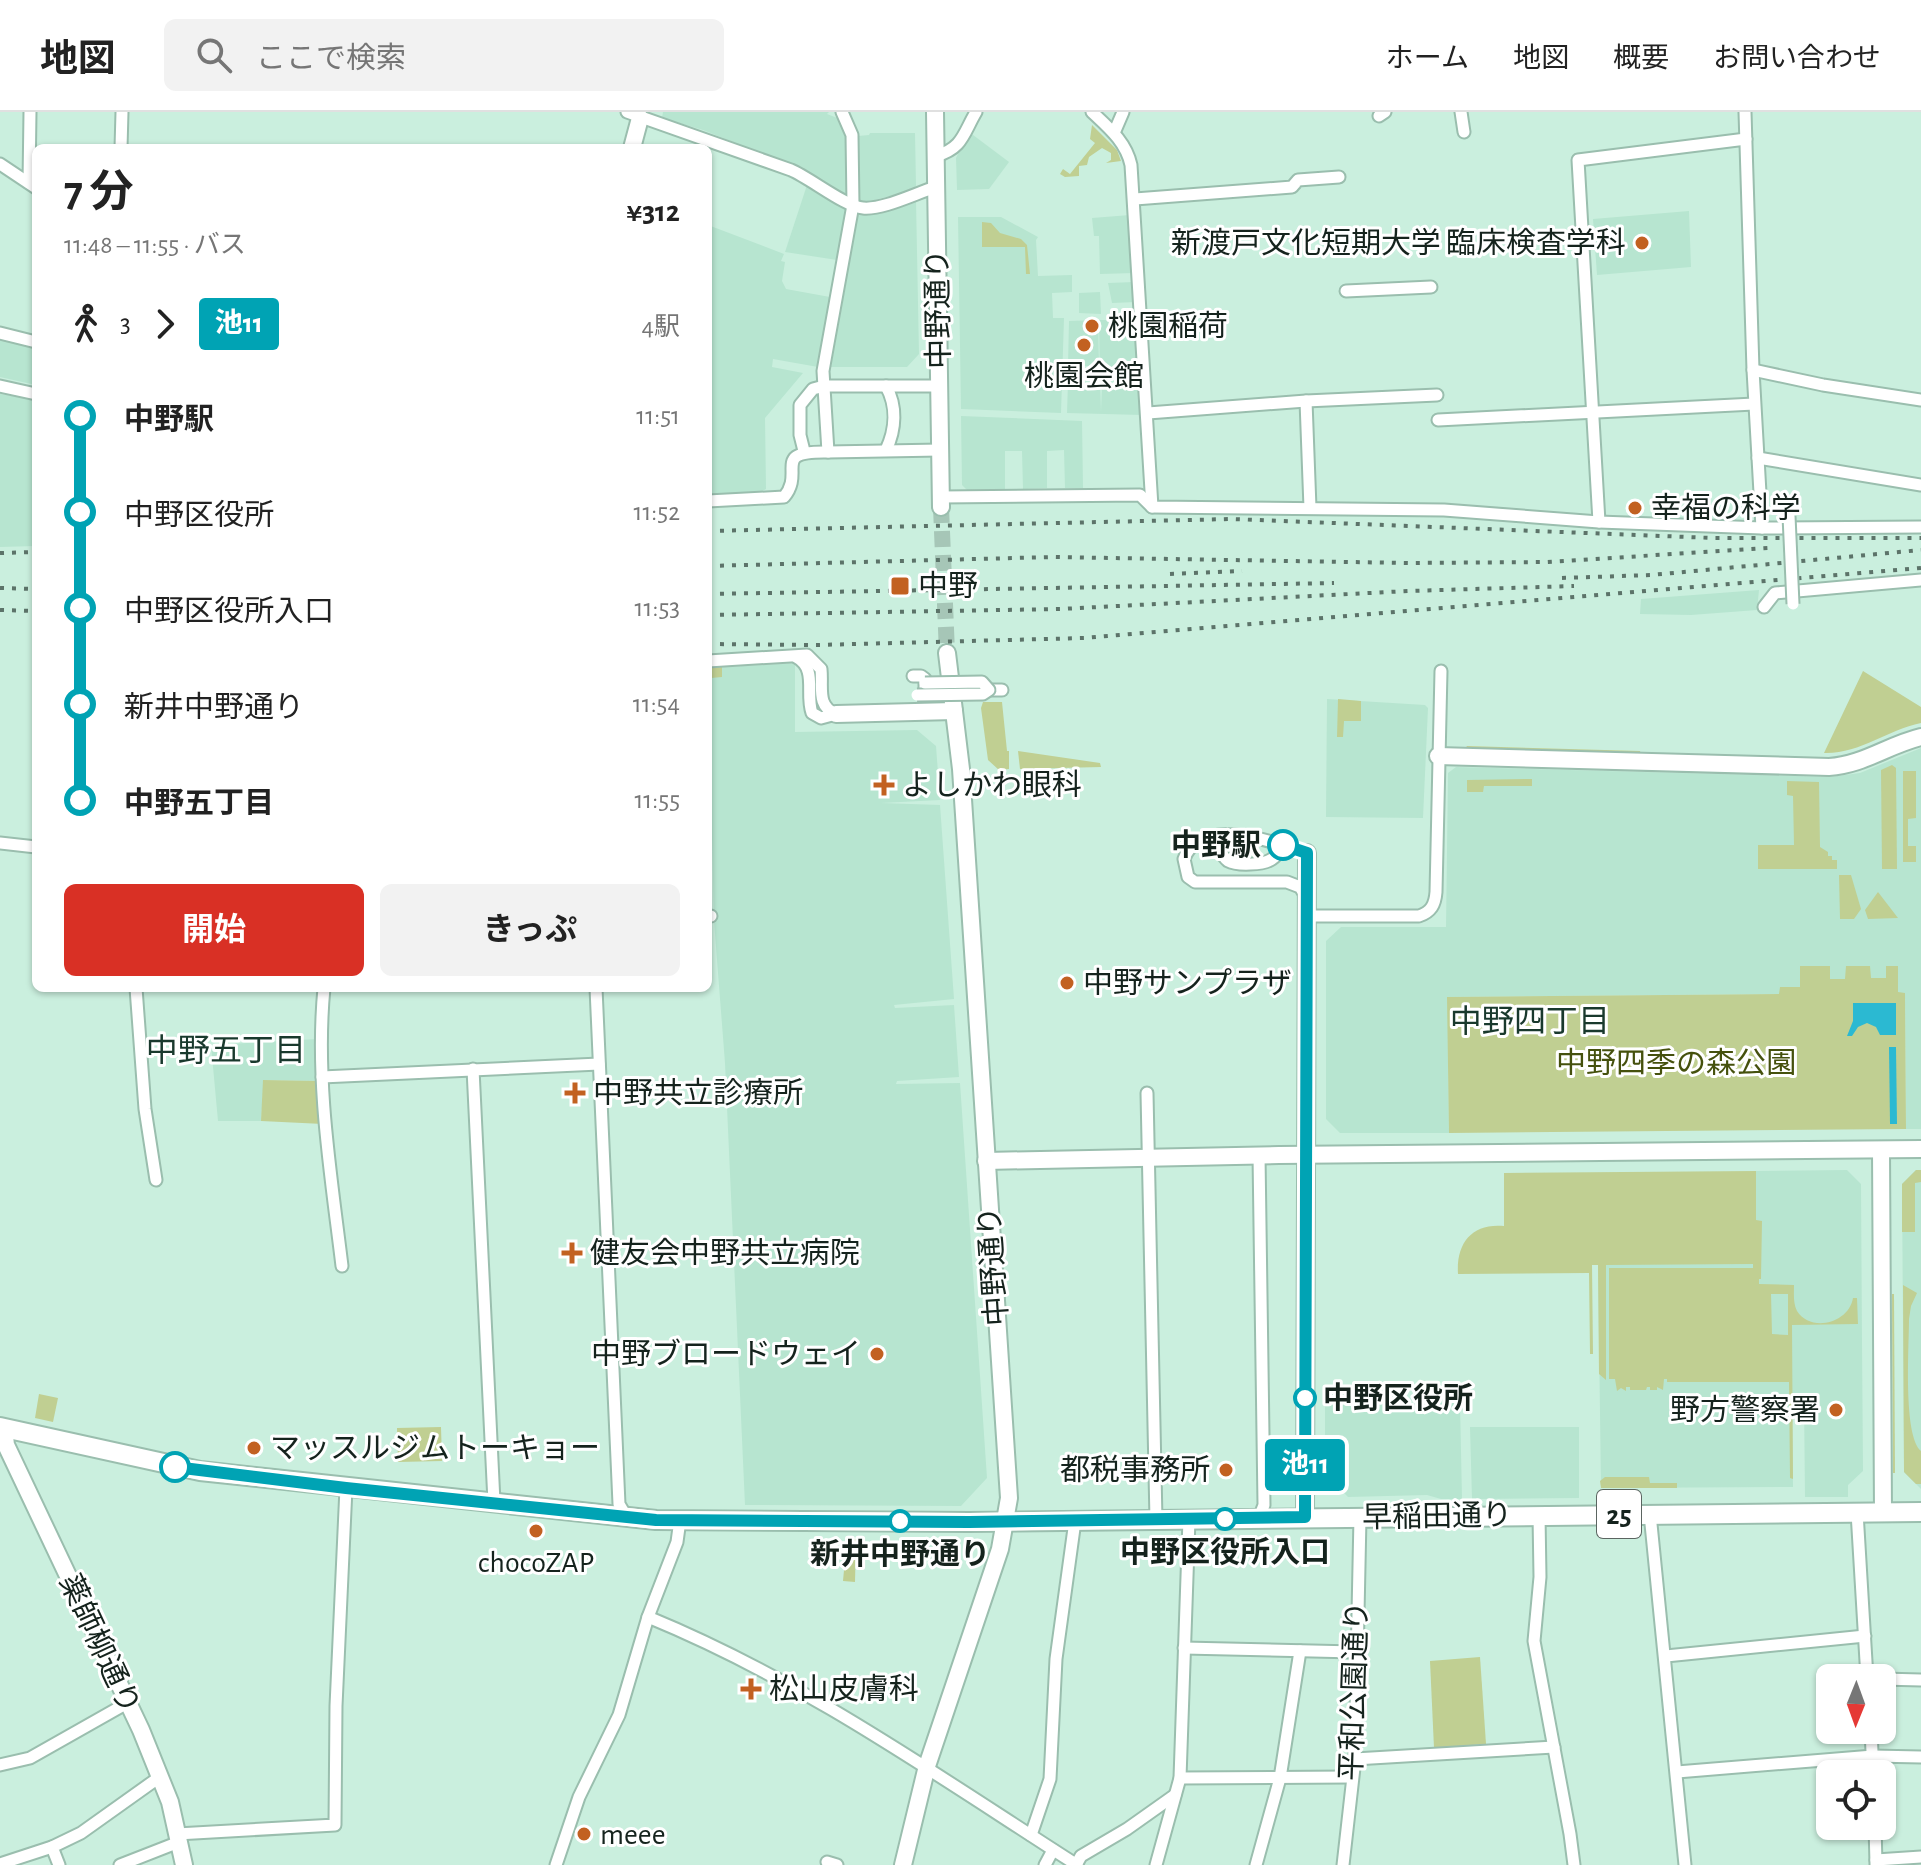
<!DOCTYPE html>
<html lang="ja">
<head>
<meta charset="utf-8">
<style>
  :root { --surface:#fff; --page:#f2f2f2; --text:#222; --muted:#767676; --line:#e0e0e0; --accent:#d93025 }
  body { margin:0; font-family:"Alegreya Sans","Noto Sans JP",sans-serif; background:var(--page); color:var(--text); height:100vh; display:flex; flex-direction:column; font-size:30px; white-space:nowrap }
  * { box-sizing:border-box; margin:0 }
  p { font-size:26px; color:var(--muted) }
  .icon { flex:none; width:44px; height:44px; fill:none; stroke:currentColor; stroke-width:2; stroke-linecap:round; stroke-linejoin:round }
  .map { position:relative; flex:1; overflow:hidden }
  .drawer { position:absolute; left:32px; top:32px; width:680px; height:848px; display:flex; flex-direction:column; background:var(--surface); border-radius:12px; box-shadow:0 2px 6px #0004 }
  .drawer>* { flex:none }
  .badge { padding:0 16px; border-radius:6px; font-size:28px; line-height:52px }
  .needle { width:52px; rotate:181deg }
  .controls { position:absolute; left:1816px; top:1552px; display:grid; gap:16px }
  .controls a { display:grid; place-items:center; width:80px; height:80px; border-radius:12px; background:var(--surface); box-shadow:0 2px 6px #0004; font-size:40px }
  .map>.badge { position:absolute; translate:-50% -50%; box-shadow:0 0 0 4px #fff }
  .legs { display:flex; align-items:center; gap:12px; height:88px; padding:0 32px; font-size:26px }
  .legs p { margin-inline-start:auto }
  .overview { display:flex; align-items:center; justify-content:space-between; height:136px; padding:0 32px }
  h1 { font-size:44px; font-weight:700; line-height:60px }
  .cta { display:flex; gap:16px; margin-top:auto; padding:16px 32px }
  .cta a { flex:1; height:92px; border-radius:12px; background:var(--accent); color:#fff; font-size:32px; font-weight:700; line-height:92px; text-align:center }
  .cta a+a { background:var(--page); color:var(--text) }
  ul { padding:0 32px; list-style:none }
  li { display:flex; align-items:center; gap:28px; height:96px; font-size:30px }
  li i { display:grid; place-items:center; width:12px; height:100%; margin:0 10px; background:currentColor }
  li i::after { content:''; width:20px; height:20px; margin:-10px; border:6px solid; border-radius:50%; background:var(--surface) }
  li p { margin-inline-start:auto }
  li:first-child i { background:linear-gradient(#0000 50%,currentColor 0) }
  li:last-child i { background:linear-gradient(currentColor 50%,#0000 0) }
  header { display:flex; align-items:center; gap:48px; box-sizing:border-box; height:112px; padding:0 40px; background:var(--surface); border-bottom:2px solid var(--line) }
  header strong { font-size:38px }
  nav { display:flex; gap:44px; margin-inline-start:auto; font-size:28px }
  .search { width:560px; height:72px; background:var(--page); display:flex; align-items:center; gap:20px; box-sizing:border-box; padding:0 28px; border-radius:12px; color:var(--muted); font-size:30px }
  .map>svg:first-child { display:block }
  .built { fill:#b7e5d0 }
  .green { fill:#c0cf92; fill-rule:evenodd }
  .water { fill:#2bb9d2 }
  .lines { fill:none; stroke-linecap:round; stroke-linejoin:round }
  .secondary-tunnel { stroke:#a6c6b7; stroke-width:16; stroke-dasharray:16 8; stroke-linecap:butt }
  .street-casing { stroke:#9abeae; stroke-width:15 }
  .secondary-casing { stroke:#9abeae; stroke-width:20 }
  .primary-casing { stroke:#9abeae; stroke-width:22 }
  .street { stroke:#fff; stroke-width:11 }
  .secondary { stroke:#fff; stroke-width:16 }
  .primary { stroke:#fff; stroke-width:18 }
  .rail { stroke:#5c7369; stroke-width:4; stroke-dasharray:4 8; stroke-linecap:butt }
  .street-bridge-casing { stroke:#9abeae; stroke-width:15; stroke-linecap:butt }
  .street-bridge { stroke:#fff; stroke-width:11 }
  .line-1-casing { stroke:#fff; stroke-width:18 }
  .line-1 { stroke:#00a3b4; stroke-width:12 }
  .poi-dot { fill:#c26121; stroke:#fff; stroke-width:3 }
  .stop-1-dot { fill:#fff; stroke:#00a3b4; stroke-width:4 }
  .labels { text-anchor:middle; stroke-width:6; stroke-linejoin:round; paint-order:stroke }
  .shield { fill:#fff; stroke:#5b6561; stroke-width:2 }
  .shield-label { font-size:28px; font-weight:bold; fill:#15231d }
  .poi-label { font-size:30px; fill:#15231d; stroke:#fff; text-anchor:start }
  .street-label { font-size:30px; fill:#15231d; stroke:#fff }
  .stop-label { font-size:30px; font-weight:bold; fill:#15231d; stroke:#fff }
  .park-label { font-size:30px; fill:#45510d; stroke:#fff }
  .neighbourhood-label { font-size:32px; fill:#19392d; stroke:#fff }
</style>
</head>
<body>
<header>
<strong>地図</strong>
<div class="search"><svg class="icon" aria-label="search" viewBox="0 0 24 24"><circle cx="10" cy="10" r="6"/><path d="M15 15l6 6"/></svg>ここで検索</div>
<nav><a>ホーム</a><a>地図</a><a>概要</a><a>お問い合わせ</a></nav>
</header>
<div class="map">
<svg width="1921" height="1753" viewBox="0 0 1921 1753">
  <rect width="100%" height="100%" fill="#caefde"/>
  <g class="built">
    <path d="M663,0H829L827,2L840,7L847,21L848,82L844,84L805,59L703,18L662,6Z"/>
    <path d="M969,20L1009,50L989,77L957,78L956,46Z"/>
    <path d="M870,21H915L916,74L909,79L863,91L858,88V24L869,23Z"/>
    <path d="M808,70L846,94L837,148L785,140Z"/>
    <path d="M916,88L919,242L907,255H831L858,103L879,99Z"/>
    <path d="M1689,99L1691,155L1597,163L1593,107Z"/>
    <path d="M1130,103L1135,161L1100,162L1099,124H1094L1092,106Z"/>
    <path d="M958,105H1001L1038,125L1036,128L1038,164L1072,163V180L1052,181L1053,206H1064L1061,301L961,297Z"/>
    <path d="M708,113L784,142L781,149L785,150L782,169L786,177L830,185L818,255L773,247L772,255L803,261L765,306L766,377L755,383L708,385Z"/>
    <path d="M1135,170L1136,190L1112,191L1108,171Z"/>
    <path d="M1100,180L1101,202L1079,201V181Z"/>
    <path d="M1098,208L1099,254H1068L1069,209Z"/>
    <path d="M1099,208H1137L1141,269H1100Z"/>
    <path d="M0,225L36,233V273L0,265Z"/>
    <path d="M1068,270H1100L1101,300L1102,273H1139L1142,303L1067,301Z"/>
    <path d="M0,282L36,288V434L0,435Z"/>
    <path d="M961,304L1082,309L1083,376H1065L1064,338L1047,339V376L1023,377L1022,339H1005V377L967,378L962,373Z"/>
    <path d="M1759,478L1757,498L1691,503L1640,502L1641,487Z"/>
    <path d="M795,551V620L917,618L936,634L940,688L881,691L940,693L954,887L894,893L895,896L954,893L959,965L897,969L896,972L960,971L987,1366L961,1394L745,1393L725,951L714,809L708,556Z"/>
    <path d="M1327,587L1425,593L1428,596L1423,706L1326,705Z"/>
    <path d="M1921,636V1017H1906L1905,881H1898L1448,885L1449,1021H1340L1326,1007V829L1341,815H1446L1448,661L1456,655L1830,665L1860,661Z"/>
    <path d="M318,927L319,969L264,968L261,1009H218L211,933Z"/>
    <path d="M1847,1058L1861,1072L1862,1231L1863,1359L1848,1373V1385H1805L1804,1288H1792L1793,1375L1601,1376L1598,1152H1756V1059Z"/>
    <path d="M1916,1058H1921V1377L1904,1360L1902,1072Z"/>
    <path d="M1460,1291L1462,1387H1441L1427,1383L1348,1385L1325,1361V1293Z"/>
    <path d="M1470,1315H1579V1386L1472,1387Z"/>
  </g>
  <g class="green">
    <path d="M1092,13L1117,38L1121,49L1106,51L1111,48V41L1102,36L1089,45L1087,53L1079,54V64L1065,65L1060,62L1063,57L1070,62L1095,31L1090,27Z"/>
    <path d="M982,110L991,111L1000,121L1021,127L1027,133L1030,162H1026L1025,135H982Z"/>
    <path d="M722,553V565L711,566L712,644H709L708,556Z"/>
    <path d="M1863,559L1921,595V611C1887,618 1860,642 1824,641Z"/>
    <path d="M1338,587L1361,589V609H1344L1343,625H1337Z"/>
    <path d="M983,590H1002L1007,639H1009V657L999,658L988,648L981,596Z"/>
    <path d="M1467,634L1640,639L1641,642L1465,637Z"/>
    <path d="M1018,639L1100,651L1101,655L1020,657Z"/>
    <path d="M1892,653L1896,656L1897,757H1882L1881,658Z"/>
    <path d="M1903,659H1916V706L1908,707V734H1916V750H1903Z"/>
    <path d="M1532,667V674H1484L1483,680H1467V668Z"/>
    <path d="M1787,669L1819,670L1820,735L1828,740V744H1832V748H1837V757H1758V733H1794L1793,684L1787,683Z"/>
    <path d="M1839,763H1851L1861,797L1854,807H1840Z"/>
    <path d="M1878,780L1898,806L1868,807L1865,798Z"/>
    <path d="M1800,854H1830V867H1845L1846,854H1870L1871,866H1886V854H1898V880L1905,881L1906,1017L1449,1021L1447,885L1779,882L1780,875H1800Z"/>
    <path d="M263,968L319,969L323,1012L261,1009Z"/>
    <path d="M1916,1058H1921V1070L1915,1071V1120H1902V1072Z"/>
    <path d="M1756,1059V1108L1762,1109L1761,1167H1759V1172L1794,1173C1794,1182 1793,1191 1797,1199C1811,1221 1849,1211 1853,1186H1857L1858,1212L1792,1213L1793,1367L1790,1366L1789,1270H1667V1267H1664L1663,1278L1657,1275V1278H1650V1275H1647L1646,1278H1630V1275H1626V1279L1621,1276L1617,1279L1615,1267H1609V1156H1753V1152L1606,1153V1268L1599,1262L1598,1153H1592L1593,1242H1590L1589,1161L1458,1162C1456,1131 1472,1111 1504,1114V1061ZM1771,1182H1788V1223L1772,1222Z"/>
    <path d="M1903,1173L1917,1181L1911,1194L1909,1207C1909,1236 1903,1323 1921,1339V1372H1916L1904,1360Z"/>
    <path d="M1892,1182H1894L1895,1361H1893Z"/>
    <path d="M39,1282L58,1286L53,1310L35,1306Z"/>
    <path d="M441,1315L442,1349L398,1350L397,1316Z"/>
    <path d="M1605,1365H1649L1650,1371H1677V1376H1601L1600,1369Z"/>
    <path d="M847,1426L856,1427L855,1470L843,1469Z"/>
    <path d="M1480,1545L1486,1632L1434,1636L1430,1549Z"/>
  </g>
  <g class="water">
    <path d="M1853,891H1896V923H1880L1876,915L1867,911L1858,915L1852,924H1847L1853,909Z"/>
    <path d="M1889,935H1896L1897,1012H1890Z"/>
  </g>
  <g class="lines">
    <path class="secondary-tunnel" d="M941,395L947,541"/>
    <g class="street-casing">
      <g id="street">
        <path d="M627,0L791,58C810,66 846,95 863,96C883,98 916,81 936,75"/>
        <path d="M842,0L852,23L853,93L823,259L828,340L940,338"/>
        <path d="M1092,0C1109,16 1126,30 1131,53L1152,395"/>
        <path d="M1461,0L1464,20"/>
        <path d="M1745,0L1753,258L1762,416"/>
        <path d="M1379,4L1385,0"/>
        <path d="M1114,21L1123,0"/>
        <path d="M121,36L122,0"/>
        <path d="M936,44C963,36 963,22 976,0"/>
        <path d="M0,52L36,76"/>
        <path d="M29,71L30,0"/>
        <path d="M1135,87L1292,75L1298,68L1339,65"/>
        <path d="M1346,179L1431,175"/>
        <path d="M0,221L36,230"/>
        <path d="M1753,258L1823,273L1921,288"/>
        <path d="M0,274L36,282"/>
        <path d="M886,274C897,294 896,317 886,338"/>
        <path d="M1306,289L1310,396"/>
        <path d="M1148,301L1306,289L1437,283"/>
        <path d="M1438,308L1754,292"/>
        <path d="M804,339L800,323V293L813,277L824,274H939"/>
        <path d="M1758,346L1921,373"/>
        <path d="M941,385L1140,383L1152,395L1444,398L1599,410L1762,416L1921,415"/>
        <path d="M708,389L784,385C806,359 769,339 828,340"/>
        <path d="M1599,410L1578,48L1746,27"/>
        <path d="M1764,495L1775,481L1921,468"/>
        <path d="M796,545C818,557 805,581 812,601L821,606L836,602"/>
        <path d="M708,549L807,543L821,557C823,575 816,594 836,602"/>
        <path d="M913,564H921L925,567V577"/>
        <path d="M989,578H1002"/>
        <path d="M1209,725C1219,730 1219,742 1228,749C1237,754 1264,753 1272,747C1277,744 1281,738 1284,733"/>
        <path d="M0,731L36,735"/>
        <path d="M1307,786L1300,775L1287,770H1195L1188,765L1184,747C1199,703 1276,730 1307,741"/>
        <path d="M708,804H711"/>
        <path d="M1307,804H1419C1431,800 1435,793 1436,780L1441,559"/>
        <path d="M136,876L145,997L156,1068"/>
        <path d="M324,876C315,968 331,1063 342,1154"/>
        <path d="M596,876L619,1392L626,1404"/>
        <path d="M473,957L494,1390"/>
        <path d="M322,965L599,952"/>
        <path d="M1147,981L1156,1408"/>
        <path d="M1857,1400L1867,1566"/>
        <path d="M1650,1402L1685,1753"/>
        <path d="M1539,1403L1540,1465L1534,1529L1570,1722L1574,1753"/>
        <path d="M1259,1406L1264,1393L1259,1043"/>
        <path d="M648,1505C804,1569 936,1663 1077,1753"/>
        <path d="M1184,1536L1355,1540"/>
        <path d="M1666,1544L1865,1524"/>
        <path d="M1882,1567L1921,1568"/>
        <path d="M1871,1618L1873,1662"/>
        <path d="M1355,1647L1554,1635"/>
        <path d="M0,1653L30,1646L129,1590"/>
        <path d="M1677,1660L1873,1644L1921,1645"/>
        <path d="M1180,1666L1352,1665"/>
        <path d="M1875,1714L1876,1752"/>
        <path d="M177,1722L335,1713L336,1594L346,1376"/>
        <path d="M1031,1723L1050,1667L1056,1547L1075,1409"/>
        <path d="M1876,1748L1921,1745"/>
        <path d="M827,1750L837,1753"/>
        <path d="M0,1752L52,1735"/>
        <path d="M59,1753L52,1735L81,1721L161,1664"/>
        <path d="M120,1753L179,1730"/>
        <path d="M556,1753L579,1685L619,1603L648,1505L677,1430L680,1408"/>
        <path d="M1045,1753L1053,1738"/>
        <path d="M1076,1753L1081,1744L1127,1717L1175,1683"/>
        <path d="M1156,1753L1180,1666L1189,1407"/>
        <path d="M1256,1753L1280,1666L1300,1539"/>
        <path d="M1343,1753L1355,1647L1360,1405"/>
      </g>
    </g>
    <g class="secondary-casing">
      <g id="secondary">
        <path d="M935,0L941,395"/>
        <path d="M632,36L640,6"/>
        <path d="M836,602L954,599"/>
        <path d="M1438,644L1829,655C1863,653 1888,633 1921,625"/>
        <path d="M1881,1038L1883,1400"/>
        <path d="M986,1049L1279,1043L1921,1037"/>
        <path d="M4,1316L6,1333L141,1618L170,1690L184,1753"/>
        <path d="M1305,1405L1307,741"/>
        <path d="M903,1753L927,1654L1000,1437L1009,1386L961,657L947,541"/>
      </g>
    </g>
    <g class="primary-casing">
      <path id="primary" d="M0,1315L200,1359L656,1408L969,1410L1921,1400"/>
    </g>
    <use href="#street" class="street"/>
    <use href="#secondary" class="secondary"/>
    <use href="#primary" class="primary"/>
    <g class="rail">
      <path d="M708,419L1232,407L1713,426H1921"/>
      <path d="M0,441L36,440"/>
      <path d="M708,454L1053,445L1408,451L1547,450L1768,436"/>
      <path d="M1170,462L1242,459"/>
      <path d="M1562,466L1651,463L1921,438"/>
      <path d="M0,476L36,477"/>
      <path d="M708,482L1334,471"/>
      <path d="M0,498L36,499"/>
      <path d="M708,503L1060,497L1408,479L1574,474"/>
      <path d="M708,532L817,533L1084,526L1921,456"/>
    </g>
    <g class="street-bridge-casing">
      <g id="street-bridge">
        <path d="M1789,404L1793,492"/>
        <path d="M917,583L983,582L989,578L982,570L925,571"/>
      </g>
    </g>
    <use href="#street-bridge" class="street-bridge"/>
  </g>
  <g class="lines">
    <g class="line-1-casing">
      <path id="line-1" d="M175,1355L346,1376L656,1408L969,1410L1305,1405L1307,741L1283,733"/>
    </g>
    <use href="#line-1" class="line-1"/>
  </g>
  <g class="poi-dot">
    <circle cx="1642" cy="131" r="8"/>
    <circle cx="1092" cy="214" r="8"/>
    <circle cx="1084" cy="233" r="8"/>
    <circle cx="1635" cy="396" r="8"/>
    <rect x="890" y="464" width="20" height="20" rx="4"/>
    <path d="M880 661h8v8h8v8h-8v8h-8v-8h-8v-8h8z"/>
    <circle cx="1067" cy="871" r="8"/>
    <path d="M571 969h8v8h8v8h-8v8h-8v-8h-8v-8h8z"/>
    <path d="M568 1129h8v8h8v8h-8v8h-8v-8h-8v-8h8z"/>
    <circle cx="877" cy="1242" r="8"/>
    <circle cx="1836" cy="1298" r="8"/>
    <circle cx="254" cy="1336" r="8"/>
    <circle cx="1226" cy="1358" r="8"/>
    <circle cx="536" cy="1419" r="8"/>
    <path d="M747 1565h8v8h8v8h-8v8h-8v-8h-8v-8h8z"/>
    <circle cx="584" cy="1722" r="8"/>
  </g>
  <g class="stop-1-dot">
    <circle cx="1283" cy="733" r="14"/>
    <circle cx="1305" cy="1286" r="10"/>
    <circle cx="175" cy="1355" r="14"/>
    <circle cx="1225" cy="1407" r="10"/>
    <circle cx="900" cy="1409" r="10"/>
  </g>
  <g class="labels">
    <rect class="shield" x="1597" y="1378" width="44" height="48" rx="6"/>
    <g class="shield-label">
      <text x="1619" y="1412">25</text>
    </g>
    <g class="poi-label">
      <text x="1626" y="141" text-anchor="end">新渡戸文化短期大学 臨床検査学科</text>
      <text x="1108" y="224">桃園稲荷</text>
      <text x="1084" y="274" text-anchor="middle">桃園会館</text>
      <text x="1651" y="406">幸福の科学</text>
      <text x="918" y="484">中野</text>
      <text x="902" y="683">よしかわ眼科</text>
      <text x="1083" y="881">中野サンプラザ</text>
      <text x="593" y="991">中野共立診療所</text>
      <text x="590" y="1151">健友会中野共立病院</text>
      <text x="861" y="1252" text-anchor="end">中野ブロードウェイ</text>
      <text x="1820" y="1308" text-anchor="end">野方警察署</text>
      <text x="270" y="1346">マッスルジムトーキョー</text>
      <text x="1210" y="1368" text-anchor="end">都税事務所</text>
      <text x="536" y="1460" text-anchor="middle">chocoZAP</text>
      <text x="769" y="1587">松山皮膚科</text>
      <text x="600" y="1732">meee</text>
    </g>
    <g class="street-label">
      <text transform="translate(938 197) rotate(-91)" y="10">中野通り</text>
      <text transform="translate(993 1154) rotate(-94)" y="10">中野通り</text>
      <text transform="translate(1437 1404) rotate(-1)" y="10">早稲田通り</text>
      <text transform="translate(100 1532) rotate(65)" y="10">薬師柳通り</text>
      <text transform="translate(1354 1579) rotate(-88)" y="10">平和公園通り</text>
    </g>
    <g class="stop-label">
      <text x="1261" y="743" text-anchor="end">中野駅</text>
      <text x="1323" y="1296" text-anchor="start">中野区役所</text>
      <text x="1225" y="1450">中野区役所入口</text>
      <text x="900" y="1452">新井中野通り</text>
    </g>
    <g class="park-label">
      <text x="1676" y="961">中野四季の森公園</text>
    </g>
    <g class="neighbourhood-label">
      <text x="1530" y="920">中野四丁目</text>
      <text x="226" y="949">中野五丁目</text>
    </g>
  </g>
</svg>
<div class="controls">
<a><svg class="needle" viewBox="-14 -14 28 28"><path d="M0-13l5 13h-10z" fill="#e53935"/><path d="M0 13l5-13h-10z" fill="#767676"/></svg></a>
<a><svg class="icon" aria-label="locate" viewBox="0 0 24 24"><circle cx="12" cy="12" r="6"/><path d="M12 2v4M12 18v4M2 12h4M18 12h4"/></svg></a>
</div>
<b class="badge" style="left:1305px;top:1353px;background:#00a3b4;color:#fff">池11</b>
<section class="drawer">
<div class="overview"><div><h1>7 分</h1><p>11:48 – 11:55 · バス</p></div><b>¥312</b></div>
<div class="legs"><svg class="icon" aria-label="walk" viewBox="0 0 24 24"><circle cx="13" cy="4" r="2"/><path d="M13 8l-2 6 4 7M11 14l-3 7M7 12l3-4h3l4 4"/></svg>3<svg class="icon" aria-label="forward" viewBox="0 0 24 24"><path d="M9 5l7 7-7 7"/></svg><b class="badge" style="background:#00a3b4;color:#fff">池11</b><p>4駅</p></div>
<ul>
<li><i style="color:#00a3b4"></i><b>中野駅</b><p>11:51</p></li>
<li><i style="color:#00a3b4"></i><span>中野区役所</span><p>11:52</p></li>
<li><i style="color:#00a3b4"></i><span>中野区役所入口</span><p>11:53</p></li>
<li><i style="color:#00a3b4"></i><span>新井中野通り</span><p>11:54</p></li>
<li><i style="color:#00a3b4"></i><b>中野五丁目</b><p>11:55</p></li>
</ul>
<div class="cta"><a>開始</a><a>きっぷ</a></div>
</section>
</div>
</body>
</html>
